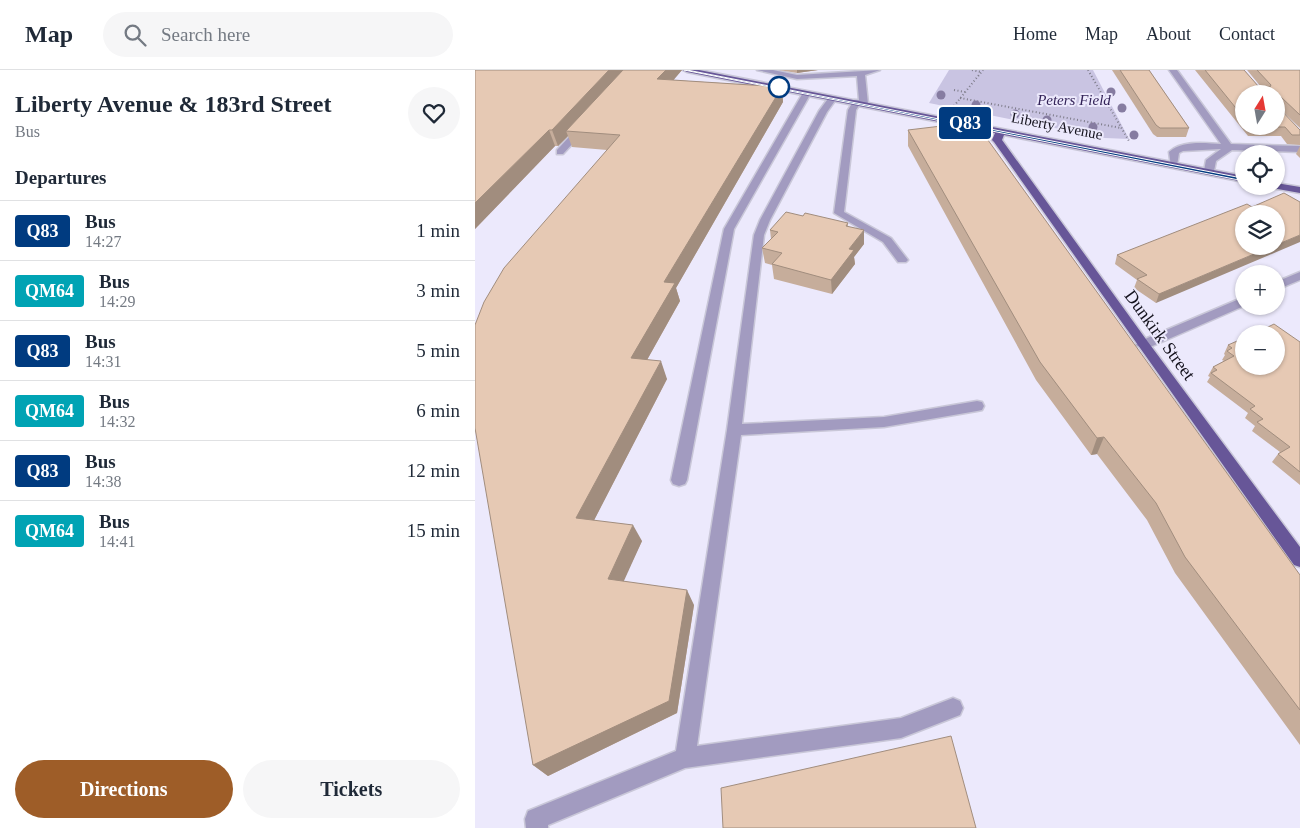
<!DOCTYPE html>
<html lang="en">
<head>
<meta charset="utf-8">
<style>
  :root { --surface:#fff; --page:#f6f6f7; --text:#1f2937; --muted:#747a83; --line:#e0e1e3; --accent:#9e5d28 }
  body { margin:0; font-family:Georgia,serif; background:var(--page); color:var(--text); height:100vh; display:flex; flex-direction:column; font-size:19px; white-space:nowrap }
  * { box-sizing:border-box; margin:0 }
  p { font-size:16px; color:var(--muted) }
  .icon { flex:none; width:28px; height:28px; fill:none; stroke:currentColor; stroke-width:2; stroke-linecap:round; stroke-linejoin:round }
  .map { position:relative; flex:1; overflow:hidden }
  .side { display:flex; flex-direction:column; background:var(--surface); width:475px }
  .side>* { flex:none }
  .badge { padding:0 10px; border-radius:4px; font-size:18px; line-height:32px }
  .needle { width:32px; rotate:11deg }
  .fabs { position:absolute; left:760px; top:15px; display:grid; gap:10px }
  .fabs a { display:grid; place-items:center; width:50px; height:50px; border-radius:50%; background:var(--surface); box-shadow:0 1px 4px #0004; font-size:25px }
  .map>.badge { position:absolute; translate:-50% -50%; box-shadow:0 0 0 2px #fff }
  h2 { padding:0 15px; font-size:19px; line-height:45px }
  .round { display:grid; place-items:center; flex:none; width:52px; height:52px; border-radius:26px; background:var(--page) }
  .head { display:flex; align-items:center; justify-content:space-between; height:85px; padding:0 15px }
  h1 { font-size:24px; font-weight:600; line-height:38px }
  .cta { display:flex; gap:10px; margin-top:auto; padding:10px 15px }
  .cta a { flex:1; height:58px; border-radius:30px; background:var(--accent); color:#fff; font-size:20px; font-weight:600; line-height:58px; text-align:center }
  .cta a+a { background:var(--page); color:var(--text) }
  ul { padding:0; list-style:none }
  li { display:flex; align-items:center; gap:15px; height:60px; padding:0 15px; border-top:1px solid var(--line) }
  li div { flex:1 }
  li b { display:block; font-size:19px }
  li em { font-style:normal }
  li .badge { min-width:55px; font-weight:700; text-align:center }
  header { display:flex; align-items:center; gap:30px; box-sizing:border-box; height:70px; padding:0 25px; background:var(--surface); border-bottom:1px solid var(--line) }
  header strong { font-size:24px }
  nav { display:flex; gap:28px; margin-inline-start:auto; font-size:18px }
  .search { width:350px; height:45px; background:var(--page); display:flex; align-items:center; gap:12px; box-sizing:border-box; padding:0 18px; border-radius:28px; color:var(--muted); font-size:19px }
  main { display:flex; flex:1; min-height:0 }
  .map>svg:first-child { display:block }
  .green { fill:#c9c4e2 }
  .lines { fill:none; stroke-linecap:round; stroke-linejoin:round }
  .minor-casing { stroke:#c9c7d8; stroke-width:3 }
  .major-casing { stroke:#c9c7d8; stroke-width:3 }
  .path { stroke:#7e7c8a; stroke-width:2; stroke-dasharray:1 2.5; stroke-linecap:butt }
  .minor { fill:#a29bc0; fill-rule:evenodd }
  .major { fill:#675698; fill-rule:evenodd }
  .tree { fill:#867ca1 }
  .wall { fill:#c6ad9b; fill-rule:evenodd }
  .shaded-wall { fill:#a18d7e }
  .building { fill:#e6c9b4; stroke:#a18d7e }
  .line { fill:#003b80; stroke:#fff }
  .stop-dot { fill:#fff; stroke:#003b80; stroke-width:2.5 }
  .labels { text-anchor:middle; stroke-width:4; stroke-linejoin:round; paint-order:stroke }
  .far-park-label { font-size:15px; font-style:italic; fill:#322257; stroke:#ece9fc }
  .far-street-label { font-size:15px; fill:#14121d; stroke:#ece9fc }
  .street-label { font-size:18px; fill:#14121d; stroke:#ece9fc }
</style>
</head>
<body>
<header>
<strong>Map</strong>
<div class="search"><svg class="icon" aria-label="search" viewBox="0 0 24 24"><circle cx="10" cy="10" r="6"/><path d="M15 15l6 6"/></svg>Search here</div>
<nav><a>Home</a><a>Map</a><a>About</a><a>Contact</a></nav>
</header>
<main>
<section class="side">
<div class="head"><div><h1>Liberty Avenue &amp; 183rd Street</h1><p>Bus</p></div><a class="round"><svg class="icon" aria-label="heart" viewBox="0 0 24 24"><path d="M12 20l-8-8c-3-5 5-10 8-4 3-6 11-1 8 4z"/></svg></a></div>
<h2>Departures</h2>
<ul>
<li><span class="badge" style="background:#003b80;color:#fff">Q83</span><div><b>Bus</b><p>14:27</p></div><em>1 min</em></li>
<li><span class="badge" style="background:#00a3b4;color:#fff">QM64</span><div><b>Bus</b><p>14:29</p></div><em>3 min</em></li>
<li><span class="badge" style="background:#003b80;color:#fff">Q83</span><div><b>Bus</b><p>14:31</p></div><em>5 min</em></li>
<li><span class="badge" style="background:#00a3b4;color:#fff">QM64</span><div><b>Bus</b><p>14:32</p></div><em>6 min</em></li>
<li><span class="badge" style="background:#003b80;color:#fff">Q83</span><div><b>Bus</b><p>14:38</p></div><em>12 min</em></li>
<li><span class="badge" style="background:#00a3b4;color:#fff">QM64</span><div><b>Bus</b><p>14:41</p></div><em>15 min</em></li>
</ul>
<div class="cta"><a>Directions</a><a>Tickets</a></div>
</section>
<div class="map">
<svg width="825" height="758" viewBox="0 0 825 758">
  <rect width="100%" height="100%" fill="#ece9fc"/>
  <path class="green" d="M474,0H618L654,69L630,68L454,33Z"/>
  <g class="lines">
    <g class="minor-casing">
      <g id="minor">
        <path d="M282,0H298L322,5L405,0L390,5L393,34L389,37L385,34L381,40L369,142L416,168L433,190L431,192H423L408,172L359,143L373,40L379,30H384L382,6L322,9Z"/>
        <path d="M694,0H702L756,74L825,76V82L757,80L741,91L739,101L734,104L729,101L731,90L746,79L708,81L704,83L702,96H696L694,82C707,70 730,73 746,74Z"/>
        <path d="M329,21L336,23L259,159L212,410L210,414L204,416L198,414L196,410L249,159Z"/>
        <path d="M355,26L362,28L352,42L295,150L289,165L267,354L409,347L502,331L507,332L509,336L507,340L502,341L409,357L266,365L222,676L426,648L478,628L485,631L488,638L485,645L426,668L210,698L73,755V758H51L50,749L53,741L201,681L252,360L279,165L285,150L344,41Z"/>
        <path d="M108,54L112,57L111,59L88,84H82V80L105,55Z"/>
        <path d="M825,202V210L801,220V212Z"/>
        <path d="M769,227V236L673,278L668,279L661,275L663,272Z"/>
      </g>
    </g>
    <g class="major-casing">
      <g id="major">
        <path d="M208,0H224L769,106V112L529,65L527,70L673,272L825,477V497L819,495L519,72L517,70L520,63L212,2Z"/>
        <path d="M801,113L825,117V123L797,118L796,116H801Z"/>
      </g>
    </g>
    <g class="path">
      <path d="M497,0L506,2"/>
      <path d="M613,0L654,71"/>
      <path d="M479,20L490,22"/>
      <path d="M485,28L646,58"/>
      <path d="M479,36L508,0"/>
    </g>
    <use href="#minor" class="minor"/>
    <use href="#major" class="major"/>
  </g>
  <g class="tree">
    <circle cx="636" cy="22" r="4.5"/>
    <circle cx="466" cy="25" r="4.5"/>
    <circle cx="501" cy="35" r="4.5"/>
    <circle cx="647" cy="38" r="4.5"/>
    <circle cx="540" cy="44" r="4.5"/>
    <circle cx="572" cy="50" r="4.5"/>
    <circle cx="618" cy="57" r="4.5"/>
    <circle cx="659" cy="65" r="4.5"/>
  </g>
  <g class="wall">
    <path d="M0,0H207L198,10L307,17L308,32L201,218L205,231L172,290L192,309L119,450L167,471L148,511L219,535L202,643L73,706L58,695L132,80L97,77L93,66L83,76H80L0,159Z"/>
    <path d="M304,0H343L322,3Z"/>
    <path d="M637,0H674L714,58L711,67H682L678,64Z"/>
    <path d="M720,0H769L784,17H786L772,0H825V58L803,37L825,60V75L812,74L806,66H773ZM769,24L801,56H769Z"/>
    <path d="M433,60L825,505V675L700,503L672,450L622,384L616,385L561,310L433,76Z"/>
    <path d="M825,76V88L821,84Z"/>
    <path d="M777,137L681,233L659,218L662,210L640,194L642,185Z"/>
    <path d="M328,146L373,153V156L389,174L379,187L380,194L357,224L299,209L297,195L290,193L287,178L296,169L295,160Z"/>
    <path d="M825,272V415L797,392L803,384L805,382L777,361L780,356L770,348L773,343L732,312L735,307L733,306L738,297L749,291L747,290L750,285L749,284L753,275Z"/>
  </g>
  <g class="shaded-wall">
    <path d="M134,0H152L91,61L93,66L83,76L77,60Z"/>
    <path d="M191,0H207L186,25L182,9Z"/>
    <path d="M322,0H343L322,3Z"/>
    <path d="M307,17L308,32L201,218L205,231L163,306L156,288L189,212Z"/>
    <path d="M74,60L80,76L0,159V133Z"/>
    <path d="M389,160V174L379,187L380,194L357,224L356,210L374,179Z"/>
    <path d="M825,165V172L681,233L684,224L798,176H801V175Z"/>
    <path d="M186,291L192,309L112,464L101,448Z"/>
    <path d="M629,367L622,384L616,385L622,368Z"/>
    <path d="M158,455L167,471L143,524L133,509Z"/>
    <path d="M212,520L219,535L202,643L73,706L58,695Z"/>
  </g>
  <g class="building">
    <path d="M0,0H134L77,60H74L0,133Z"/>
    <path d="M148,0H191L182,9L307,17L189,212L200,213L156,288L186,291L101,448L158,455L133,509L212,520L194,631L58,695L0,358V255L9,232L29,198L145,65L91,61Z"/>
    <path d="M645,0H674L714,58H685L681,55Z"/>
    <path d="M730,0H769L784,17H795L796,15L782,0H825V45L806,27H803V37L825,60V65H817L810,57H777L776,56H801V24H769V48Z"/>
    <path d="M500,52L825,505V640L710,487L681,433L629,367L622,368L565,292L433,60Z"/>
    <path d="M809,123L825,132V165L801,175V144H769V176H798L684,224L662,209L672,205L642,185L772,134L777,137Z"/>
    <path d="M311,142L328,146L330,143L373,153L371,156L389,160L374,179L379,180L356,210L297,194L307,183L287,178L303,162L295,160Z"/>
    <path d="M799,254L825,272V402L803,384L815,377L782,352L788,349L775,339L780,336L736,303L742,300L738,297L759,286L752,281L757,278L753,275L769,268V296H801V264H779Z"/>
    <path d="M476,666L501,758H248L246,718Z"/>
  </g>
  <path class="line" d="M209,0H212L772,109L769,111Z"/>
  <circle class="stop-dot" cx="304" cy="17" r="10"/>
  <g class="labels">
    <g class="far-park-label">
      <text x="599" y="35">Peters Field</text>
    </g>
    <g class="far-street-label">
      <text transform="translate(582 56) rotate(11)" y="5">Liberty Avenue</text>
    </g>
    <g class="street-label">
      <text transform="translate(685 265) rotate(54)" y="6">Dunkirk Street</text>
    </g>
  </g>
</svg>
<div class="fabs">
<a><svg class="needle" viewBox="-14 -14 28 28"><path d="M0-13l5 13h-10z" fill="#e53935"/><path d="M0 13l5-13h-10z" fill="#747a83"/></svg></a>
<a><svg class="icon" aria-label="locate" viewBox="0 0 24 24"><circle cx="12" cy="12" r="6"/><path d="M12 2v4M12 18v4M2 12h4M18 12h4"/></svg></a>
<a><svg class="icon" aria-label="layers" viewBox="0 0 24 24"><path d="M12 4l9 5-9 5-9-5zM3 14l9 5 9-5"/></svg></a>
<a>+</a>
<a>−</a>
</div>
<b class="badge" style="left:490px;top:53px;background:#003b80;color:#fff">Q83</b>
</div>
</main>
</body>
</html>
